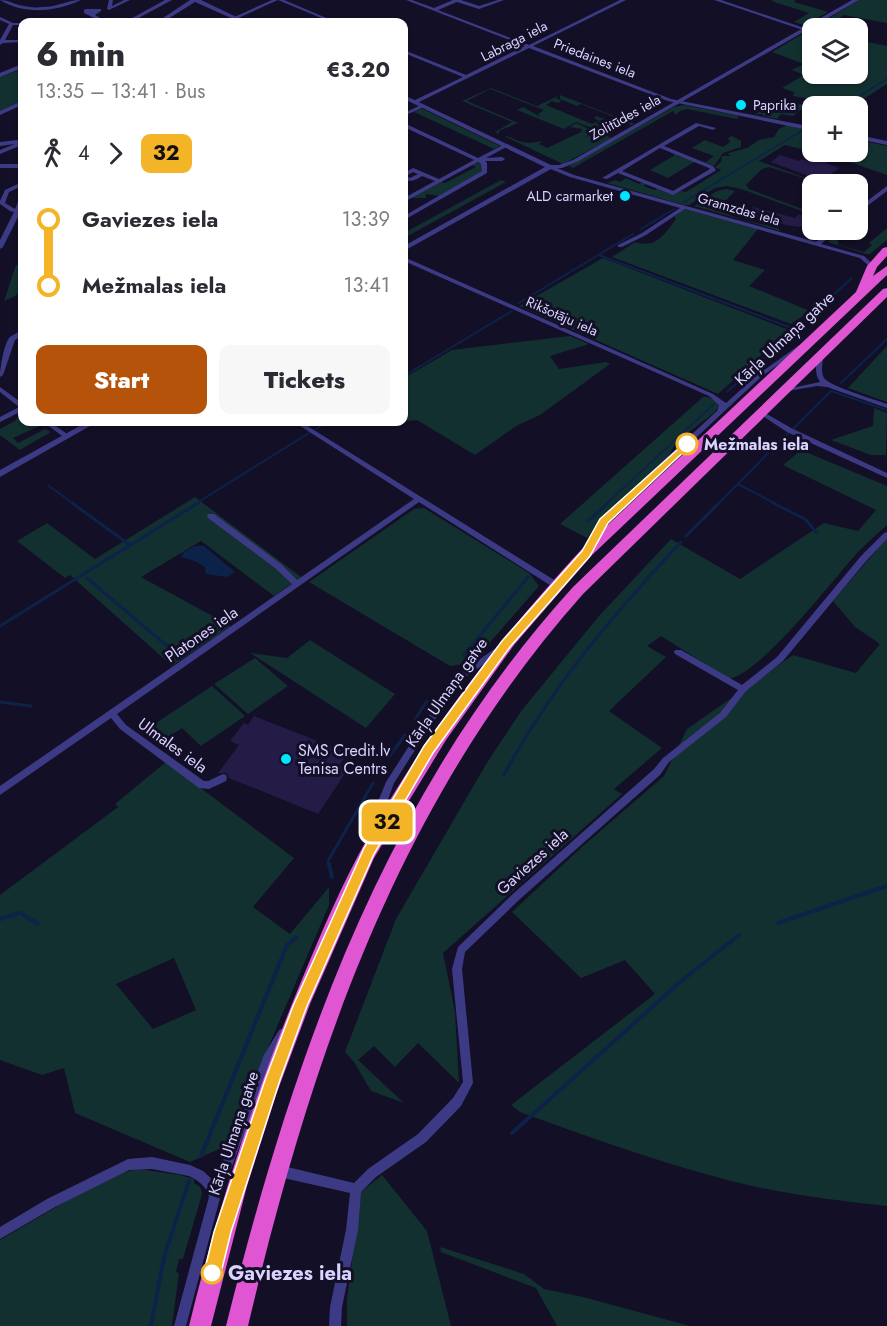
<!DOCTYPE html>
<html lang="en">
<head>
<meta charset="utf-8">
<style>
  :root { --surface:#fff; --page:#f7f7f7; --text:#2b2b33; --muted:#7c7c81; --accent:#b45309 }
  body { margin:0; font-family:Jost,sans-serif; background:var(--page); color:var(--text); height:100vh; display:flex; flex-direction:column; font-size:22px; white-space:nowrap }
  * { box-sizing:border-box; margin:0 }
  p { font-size:20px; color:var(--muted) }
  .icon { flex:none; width:33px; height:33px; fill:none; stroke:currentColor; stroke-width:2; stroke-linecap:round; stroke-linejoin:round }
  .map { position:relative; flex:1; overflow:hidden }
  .sheet { position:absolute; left:18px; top:18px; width:390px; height:408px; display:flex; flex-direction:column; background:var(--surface); border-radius:12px; box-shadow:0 2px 4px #0004 }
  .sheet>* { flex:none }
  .badge { padding:0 12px; border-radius:9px; font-size:21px; line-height:39px }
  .controls { position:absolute; left:802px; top:18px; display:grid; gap:12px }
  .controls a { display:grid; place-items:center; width:66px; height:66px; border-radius:12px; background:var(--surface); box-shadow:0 2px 4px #0004; font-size:30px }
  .map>.badge { position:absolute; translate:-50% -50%; box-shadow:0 0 0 3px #fff }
  .legs { display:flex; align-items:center; gap:9px; height:66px; padding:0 18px; font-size:20px }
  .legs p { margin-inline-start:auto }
  .head { display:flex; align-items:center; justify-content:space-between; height:102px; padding:0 18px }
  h1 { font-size:33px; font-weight:800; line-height:45px }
  .button { display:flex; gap:12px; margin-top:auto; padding:12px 18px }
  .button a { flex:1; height:69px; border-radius:12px; background:var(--accent); color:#fff; font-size:24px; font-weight:800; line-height:69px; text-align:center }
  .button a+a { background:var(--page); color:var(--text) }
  ul { padding:0 18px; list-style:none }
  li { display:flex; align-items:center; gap:21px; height:66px; font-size:22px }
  li i { display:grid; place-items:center; width:9px; height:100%; margin:0 8px; background:currentColor }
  li i::after { content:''; width:15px; height:15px; margin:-8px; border:4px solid; border-radius:50%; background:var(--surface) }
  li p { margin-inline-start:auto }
  li:first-child i { background:linear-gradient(#0000 50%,currentColor 0) }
  li:last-child i { background:linear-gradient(currentColor 50%,#0000 0) }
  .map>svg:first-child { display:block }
  .green { fill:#12302f; fill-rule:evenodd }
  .water { fill:#0c2248 }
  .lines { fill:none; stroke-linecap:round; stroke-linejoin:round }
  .stream-far3 { stroke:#0c2248; stroke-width:1.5 }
  .stream-far2 { stroke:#0c2248; stroke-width:2 }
  .stream-far1 { stroke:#0c2248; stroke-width:3 }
  .stream { stroke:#0c2248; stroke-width:4 }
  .building { fill:#241b47 }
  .minor { fill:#3d3a85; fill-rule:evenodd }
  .tertiary { fill:#3d3a85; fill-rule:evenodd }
  .trunk { fill:#e055d1; fill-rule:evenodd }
  .line-1 { fill:#f4b427; stroke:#fff; stroke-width:1.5 }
  .poi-dot { fill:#00e5ff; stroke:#130f26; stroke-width:2 }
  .stop-1-dot { fill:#fff; stroke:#f4b427; stroke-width:3 }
  .labels { text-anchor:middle; stroke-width:6; stroke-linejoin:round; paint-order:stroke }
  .far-street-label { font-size:14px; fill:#d9d4ff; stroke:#130f26 }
  .far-poi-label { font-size:14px; fill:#d9d4ff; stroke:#130f26; text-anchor:start }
  .street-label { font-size:16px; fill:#d9d4ff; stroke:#130f26 }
  .stop-label { font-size:16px; font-weight:bold; fill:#d9d4ff; stroke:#130f26; text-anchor:start }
  .poi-label { font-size:16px; fill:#d9d4ff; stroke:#130f26; text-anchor:start }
  .near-stop-label { font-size:20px; font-weight:bold; fill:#d9d4ff; stroke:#130f26; text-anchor:start }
</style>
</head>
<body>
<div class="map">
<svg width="887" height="1326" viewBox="0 0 887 1326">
  <rect width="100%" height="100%" fill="#130f26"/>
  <g class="green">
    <path d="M773,0H796L794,2L828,12L804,25L794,22L809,13L771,1Z"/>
    <path d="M859,0H887V23L844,15L822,28L815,27Z"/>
    <path d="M809,30L813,31V74H858L860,54L858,40L887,46V84C854,104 854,111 816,101L808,109L803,108L793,116L781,114L777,119L763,116L762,114L755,115L772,100L804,105L810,99L793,96L794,92L782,88L804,75L792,70L804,64L772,52Z"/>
    <path d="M22,69V101L0,111V77Z"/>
    <path d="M491,88L537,106L560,95L635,124L631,125L618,120L619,119L581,104L577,106L560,99V95L556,98L562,101L558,103L552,101L546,105L592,124L599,121L594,118L596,116L605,119L596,123L600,126L597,130L576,122L564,129L517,110L523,107L541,117L538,114L544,110L490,89L467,101L518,123L499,131V134L495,132L512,122L462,101Z"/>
    <path d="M684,105L739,116L737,119L687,109L680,111L676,115L673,111L573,168L569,166L674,107Z"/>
    <path d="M420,109H423L500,146L494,149L414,112Z"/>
    <path d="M576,123L589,129L585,132L590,134L583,138L597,132L612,138L563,164L504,136C511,136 516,141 523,142C530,144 535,142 542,141L539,144L547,148L581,132L582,129L570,127Z"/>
    <path d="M787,125L813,131V152H858V140L887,146V175L838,158L785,145L759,161L822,184L769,167L762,169L746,185L749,189L813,213V215L741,189L727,186L715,188L689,205H684L607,183L615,180L620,182L626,178L639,184L642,182L646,184L644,186L654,190L657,189L671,194L681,191L686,192L721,170L715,167L721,162L722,156H730L728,153L747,148L759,140L774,137L779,129Z"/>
    <path d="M732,136L741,141V147L723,153L714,166L700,160L706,162L714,156L692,148L705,140L723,147L730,142L728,138Z"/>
    <path d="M665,149L678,155L679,159V155L707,166L694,162L668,178L650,170L675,155Z"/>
    <path d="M476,163L482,164V171L440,196L426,194V198H410L441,182L445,183L476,167L472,165Z"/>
    <path d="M501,180L506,182L404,238V233Z"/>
    <path d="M726,189L735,191L716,210L743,220L778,228L780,231L694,206L717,191Z"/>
    <path d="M684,209L758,229L733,260L765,270L749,286L810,311L791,324L612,257L635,242C657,249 665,233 676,219L674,217Z"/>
    <path d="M887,228V240L870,254H866L828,242L835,235L838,236V245L864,252L872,245L869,243Z"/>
    <path d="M603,258L789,330L718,394L519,306Z"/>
    <path d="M16,265H22V278L17,295L4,301Z"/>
    <path d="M570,336L589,344L550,356L559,369L606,362L610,364L540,415L516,426L475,455L417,420L399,422H404V378L452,350Z"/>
    <path d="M887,346V402L848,388Z"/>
    <path d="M703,397H708L720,403L715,412L676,442L669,456L599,521L587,538L560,524Z"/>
    <path d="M874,408L887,413L886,455H871L831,440L873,426Z"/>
    <path d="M22,411V422H37L42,425L13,438L18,443L45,429L51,432L20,450L0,435V429L15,421Z"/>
    <path d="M801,450L887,486V525C878,533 869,541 860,550C832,580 765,670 729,679L661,636L647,646L666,657L609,711L662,748L614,789L622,794L443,953L455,1012L459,1083L418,1043L395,1067L374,1046L358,1060L404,1103L371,1091L354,1062L345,1052L396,919L488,761L522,710L599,616L671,539L740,579L824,523L858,531L876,510L783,465Z"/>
    <path d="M195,497L301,577L274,596L201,541L141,577L231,626L172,666L70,575L65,578L17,541L47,523L95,559Z"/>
    <path d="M424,508L529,573L539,586L472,663L450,666L309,582L414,509Z"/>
    <path d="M887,538V1206C831,1200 774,1193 720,1178C652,1160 586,1136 520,1112L511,1105L655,994L625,960L581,978L512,912L583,846L664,776L687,729L793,655L856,673L880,644L855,627L833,601Z"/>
    <path d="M310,640L395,694L366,728L250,653L287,658Z"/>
    <path d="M255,658L288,686L248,714L214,684Z"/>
    <path d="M212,686L245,716L201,746L182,728L164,740L150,727Z"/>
    <path d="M166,762L294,858L253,907L290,934L329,887V905L226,1146L190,1162L75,1113L64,1068L42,1075L0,1060V895L118,807L115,804ZM174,958L196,1010L153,1029L116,984Z"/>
    <path d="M138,1169L180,1175L194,1179V1183L201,1188L202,1194L183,1259H179L176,1272L179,1273L172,1326H0V1240L111,1175Z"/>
    <path d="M382,1175L427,1231L451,1326H347V1300L361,1192Z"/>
    <path d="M440,1247L524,1274L544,1289L583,1297L690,1326H557L536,1288L441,1252Z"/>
  </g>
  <path class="water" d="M195,546H204L235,572L227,577L206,574L205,567L195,561L181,557L184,552Z"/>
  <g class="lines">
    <g class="stream-far3">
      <path d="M843,106L887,79"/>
      <path d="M684,202L803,130"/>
      <path d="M653,222L674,209"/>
    </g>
    <g class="stream-far2">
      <path d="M641,229L656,220"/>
      <path d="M599,255L794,329"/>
      <path d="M519,303L633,234"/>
      <path d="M404,376L512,311"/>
      <path d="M841,383L887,339"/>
      <path d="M727,392L852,278"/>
      <path d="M794,428L831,391L887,410"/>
      <path d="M316,429L328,422"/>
      <path d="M738,484L776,504"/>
      <path d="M49,486L74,504"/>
      <path d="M195,504L309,433"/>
      <path d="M606,504L714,404"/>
      <path d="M718,504L790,431"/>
    </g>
    <g class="stream-far1">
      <path d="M72,503L130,545"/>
      <path d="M773,503L805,519L817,533"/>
      <path d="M588,521L608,503"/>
      <path d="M686,536L719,503"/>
      <path d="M87,578L180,657"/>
      <path d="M0,626L198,503"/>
      <path d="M464,655L528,577"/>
      <path d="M0,702L31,706"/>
      <path d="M415,719L427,701"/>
      <path d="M389,757L405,735"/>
      <path d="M504,775C550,688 614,614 681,542"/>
      <path d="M329,865L328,861L373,783"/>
    </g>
    <g class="stream">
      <path d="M329,864L332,877"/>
      <path d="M0,919L20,913L38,924"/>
      <path d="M778,923L887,886"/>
      <path d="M512,1133L680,982L739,935"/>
      <path d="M201,1156L287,945L297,937"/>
      <path d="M151,1326L164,1257L189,1181"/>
    </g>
  </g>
  <g class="building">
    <path d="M816,154L831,160L826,163L839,168L822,181L771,162L780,155L799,161L802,159L807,161Z"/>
    <path d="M753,207L795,218L799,214L812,219L800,227L786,225L747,215Z"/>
    <path d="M254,716L348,753L339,766L348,769L318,814L229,778L227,773H218L239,745L230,741L244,723L248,725Z"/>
  </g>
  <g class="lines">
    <g class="minor">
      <path d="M0,0C7,0 12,3 19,5C27,7 35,8 43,7C57,7 68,0 81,0C56,12 24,15 0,0Z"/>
      <path d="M109,0H113L112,6L124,0H130L109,10L107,9Z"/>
      <path d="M272,0H284L336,22H331L278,0L236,19L232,18Z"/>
      <path d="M406,0H412L434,8L453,0H461L479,6L498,0H504L479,9L457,2L438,10L529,45L620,0H626L533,46L671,99L813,127V131L668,101L529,48L417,103H413V101L463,77L404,53V50L466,75L525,46Z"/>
      <path d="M714,0H721L807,29L803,30Z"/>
      <path d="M86,9H101V11L95,15L107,22H102L84,13V10Z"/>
      <path d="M0,17L13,23H22V25H13L5,40H22V42L3,43L0,45V40L9,24L0,20Z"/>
      <path d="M421,105L426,106L404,116V113Z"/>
      <path d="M404,123L478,158L505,144L510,145L486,158L502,157L505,159L502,161H485L487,163V173L404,220V216L482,171L481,164L478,162L404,202V198L435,181L422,176C415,180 411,183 404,179V173L413,168L439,179L474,160L404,127ZM413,172L418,174L410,178L406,176Z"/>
      <path d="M696,123L716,128L713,130L699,126L664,146L713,166L716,170L715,171L673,195L618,173L607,179L602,178ZM660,148L709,168L710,169L673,191L622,171Z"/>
      <path d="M858,135L887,141V145L858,139Z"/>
      <path d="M17,140L20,142H22V145L0,154V150L15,144L0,146V142Z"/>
      <rect x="0" y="164" width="22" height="4"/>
      <path d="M548,166H552L574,175L816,242L831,230H837L821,244L864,256L875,266L870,267L860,258L685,209L646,235L622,247H618V245L642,233L680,208L570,177L548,168Z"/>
      <path d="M22,182V186L9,192L5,203L15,209L19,199L22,197L21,211L3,247L0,249V240L14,212L10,211L0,204V201L5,190Z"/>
      <path d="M887,186V191L858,213V208Z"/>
      <path d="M404,257L713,394L726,403L757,375L798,346L800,345L803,347L761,377L606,522L595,545L591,548L587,545L600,519L717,411L719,405L709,396L404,261Z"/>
      <path d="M22,328V336L15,340L3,375L0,377C0,368 4,345 9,338C14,333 16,336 20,329Z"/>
      <path d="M821,352L824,354C823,361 820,371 824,378C829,386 876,400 887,404V408L827,387L817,386L782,392V390L820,382C814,373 816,365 818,354Z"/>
      <path d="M0,387L22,403V411L0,422V417L19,407L0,392Z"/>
      <path d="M760,410L791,428L887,473V478L787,432L758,413V411Z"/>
      <path d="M43,422H50L70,436L67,438H65Z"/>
      <path d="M294,422H301L559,583L560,585L559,587H553L419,502L117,714L126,725L204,781H208L223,774L226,775L227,778L226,781L209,789L199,788L120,729L111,718L0,795V786L292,584L275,568L208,518L207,516L208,514H214L281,564L297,580L414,499Z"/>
      <path d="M887,532V539L867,560L783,661L746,691L726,717L669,762L660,775L520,899L465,952L462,969L473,1083L461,1106L426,1142L376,1177L361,1192L358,1230L342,1307L341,1326H329L330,1307L346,1230L350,1193L279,1177L275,1175L273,1171L275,1167L279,1165L354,1183L368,1169L418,1134L453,1098L463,1082L452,969L458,947L514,893L654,769L663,758L720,713L738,690L675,654L674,652L675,650H681L742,685L777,657L861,556L884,533Z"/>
      <path d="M503,643L507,646L506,648L466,677L431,725L394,783L379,824L374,842L371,843L368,842L366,839L369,824L386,782L425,721L460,673Z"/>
      <path d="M283,1028L287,1030L288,1033L273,1058L220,1198L186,1326H174L209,1197C206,1187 200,1181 189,1176L152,1169L129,1170L55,1207L0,1239V1227L47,1199L128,1159L152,1157L190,1165L203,1171L215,1182L264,1055L279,1030Z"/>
    </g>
    <g class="tertiary">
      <path d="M165,0H172L131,22H125Z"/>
      <path d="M190,0H201L247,22H240L195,2L163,22H157Z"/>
      <path d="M852,0H859L577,162L562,168L551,169L404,251V246L545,167L404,99V95L551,165H559L573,160Z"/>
      <path d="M22,64V68L0,77V73Z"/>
      <path d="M22,101V105L0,115V111Z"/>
      <path d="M87,422H97L0,477V470Z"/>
    </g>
    <g class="trunk">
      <path d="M887,247V256L877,267L873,276L887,266V275L591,556L514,645L446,740L374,858L310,1004L276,1095L247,1186L211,1326H189C218,1207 256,1090 303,977C322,931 342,884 366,841C425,735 499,639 581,550L856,292L867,266L883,248Z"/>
      <path d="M887,288V297L583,594C397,803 311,1059 248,1326H226C293,1057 383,796 573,587L883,289Z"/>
    </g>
  </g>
  <path class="line-1" d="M687,441L690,442V446L608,523L590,556L510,647L433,753L374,854L307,1006L280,1080L231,1232L221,1273L218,1279L212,1281L207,1279L204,1273L214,1232L265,1080L293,1006L364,848L424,746L502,641L582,551L600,519Z"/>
  <g class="poi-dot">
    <circle cx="741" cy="105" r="6"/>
    <circle cx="625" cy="196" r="6"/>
    <circle cx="286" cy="759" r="6"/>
  </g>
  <g class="stop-1-dot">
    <circle cx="687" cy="444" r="10"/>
    <circle cx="212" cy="1273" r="10"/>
  </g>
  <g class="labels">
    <g class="far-street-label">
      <text transform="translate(514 41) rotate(-27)" y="5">Labraga iela</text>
      <text transform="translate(595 58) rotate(21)" y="5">Priedaines iela</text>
      <text transform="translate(625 117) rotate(-29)" y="5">Zolitūdes iela</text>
      <text transform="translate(739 209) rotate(16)" y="5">Gramzdas iela</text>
      <text transform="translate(562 316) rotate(24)" y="5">Rikšotāju iela</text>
    </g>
    <g class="far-poi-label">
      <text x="753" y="110">Paprika</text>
      <text x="613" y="201" text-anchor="end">ALD carmarket</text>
    </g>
    <g class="street-label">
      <text transform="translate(784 338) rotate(-43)" y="6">Kārļa Ulmaņa gatve</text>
      <text transform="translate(201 634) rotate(-35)" y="6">Platones iela</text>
      <text transform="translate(446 692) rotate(-55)" y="6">Kārļa Ulmaņa gatve</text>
      <text transform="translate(173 745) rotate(36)" y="6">Ulmales iela</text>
      <text transform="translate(532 861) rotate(-42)" y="6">Gaviezes iela</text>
      <text transform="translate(233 1133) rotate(-72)" y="6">Kārļa Ulmaņa gatve</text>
    </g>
    <g class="stop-label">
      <text x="704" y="450">Mežmalas iela</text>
    </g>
    <g class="poi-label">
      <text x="298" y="756">SMS Credit.lv<tspan x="298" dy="18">Tenisa Centrs</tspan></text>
    </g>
    <g class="near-stop-label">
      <text x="228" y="1280">Gaviezes iela</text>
    </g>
  </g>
</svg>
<div class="controls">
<a><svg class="icon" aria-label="layers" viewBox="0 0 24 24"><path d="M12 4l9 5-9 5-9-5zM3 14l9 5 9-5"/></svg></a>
<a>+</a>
<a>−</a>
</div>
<b class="badge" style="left:387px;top:822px;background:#f4b427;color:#111">32</b>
<section class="sheet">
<div class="head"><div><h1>6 min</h1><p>13:35 – 13:41 · Bus</p></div><b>€3.20</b></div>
<div class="legs"><svg class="icon" aria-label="walk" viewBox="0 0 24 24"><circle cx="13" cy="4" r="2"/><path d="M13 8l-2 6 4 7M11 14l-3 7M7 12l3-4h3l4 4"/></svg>4<svg class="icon" aria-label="forward" viewBox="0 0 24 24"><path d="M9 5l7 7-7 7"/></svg><b class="badge" style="background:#f4b427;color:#111">32</b></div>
<ul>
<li><i style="color:#f4b427"></i><b>Gaviezes iela</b><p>13:39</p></li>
<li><i style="color:#f4b427"></i><b>Mežmalas iela</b><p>13:41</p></li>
</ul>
<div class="button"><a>Start</a><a>Tickets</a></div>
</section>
</div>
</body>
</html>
